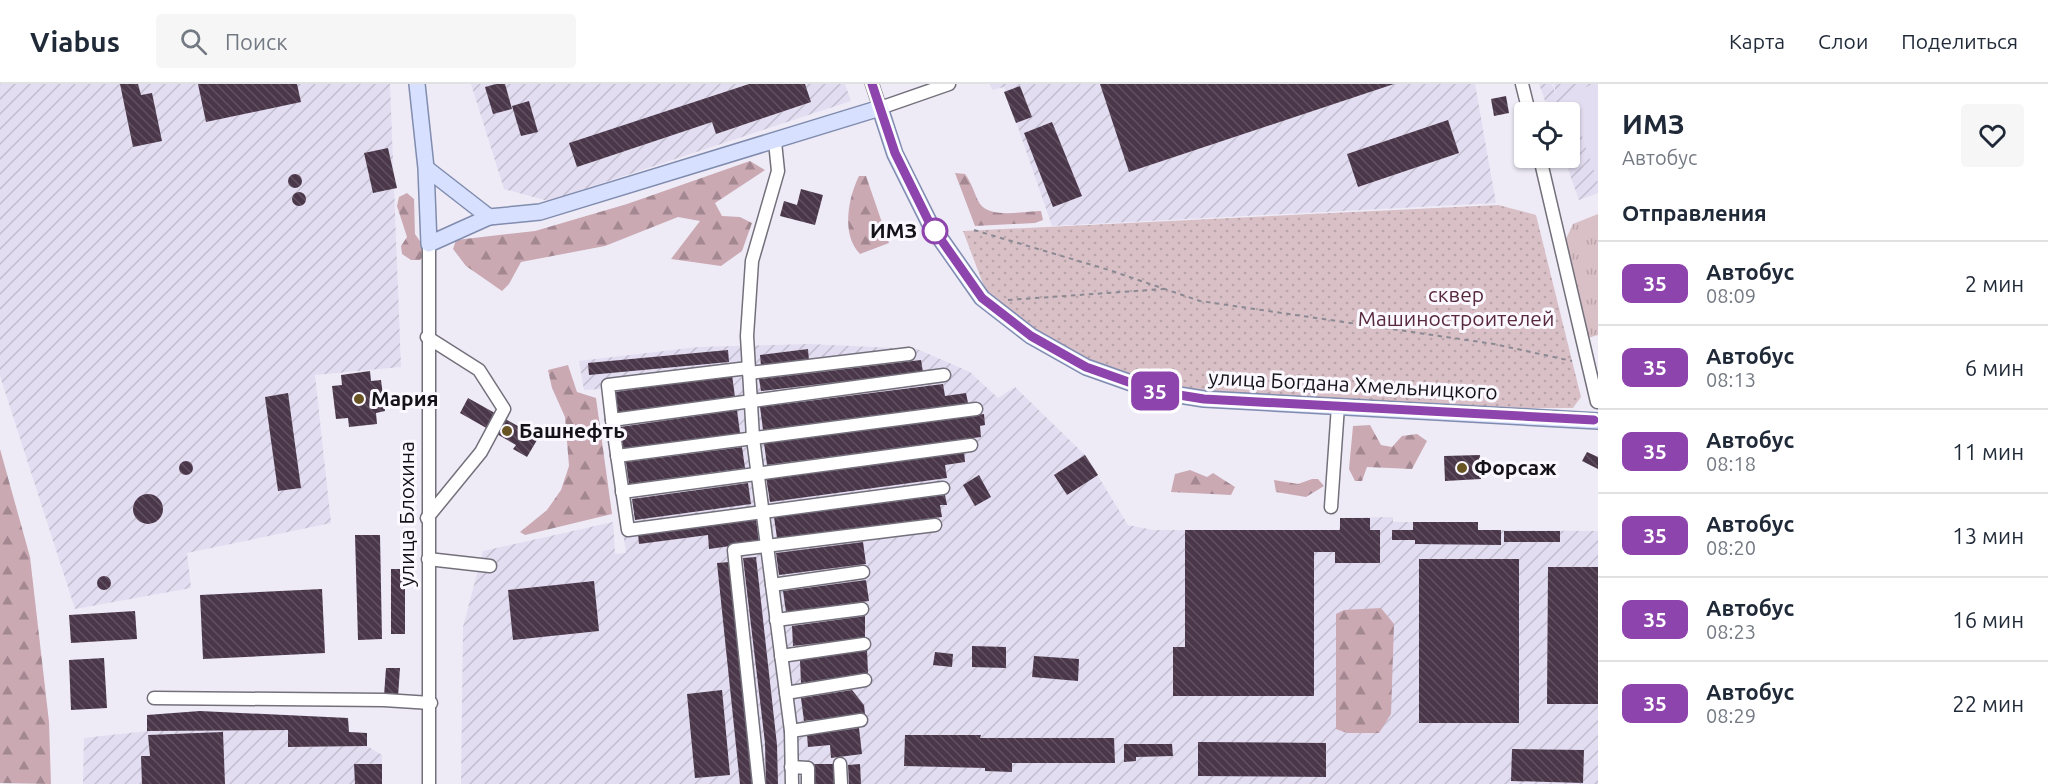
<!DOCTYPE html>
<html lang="ru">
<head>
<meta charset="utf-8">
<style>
  :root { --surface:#fff; --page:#f6f6f7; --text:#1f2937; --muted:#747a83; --line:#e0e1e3 }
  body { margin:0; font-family:Ubuntu,sans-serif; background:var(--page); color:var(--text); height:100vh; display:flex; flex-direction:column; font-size:22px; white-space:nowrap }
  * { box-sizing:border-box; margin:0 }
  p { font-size:20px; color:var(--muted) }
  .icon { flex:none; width:33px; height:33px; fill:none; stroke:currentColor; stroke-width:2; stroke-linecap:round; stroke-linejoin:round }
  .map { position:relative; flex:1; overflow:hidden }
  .drawer { display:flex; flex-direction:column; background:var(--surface); width:450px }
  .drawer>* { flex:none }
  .badge { padding:0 12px; border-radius:9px; font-size:21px; line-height:39px }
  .buttons { position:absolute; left:1514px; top:18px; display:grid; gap:12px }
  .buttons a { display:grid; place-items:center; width:66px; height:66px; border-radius:6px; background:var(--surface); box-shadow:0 2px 4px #0004; font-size:30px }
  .map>.badge { position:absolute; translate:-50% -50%; box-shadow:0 0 0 3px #fff }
  h2 { padding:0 24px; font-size:22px; line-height:54px }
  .round { display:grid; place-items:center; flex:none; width:63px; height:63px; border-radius:6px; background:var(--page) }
  .summary { display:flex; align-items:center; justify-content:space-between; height:102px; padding:0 24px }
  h1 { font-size:28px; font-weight:700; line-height:45px }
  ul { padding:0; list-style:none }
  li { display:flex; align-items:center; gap:18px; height:84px; padding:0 24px; border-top:2px solid var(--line) }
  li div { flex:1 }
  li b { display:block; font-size:22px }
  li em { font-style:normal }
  li .badge { min-width:66px; font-weight:700; text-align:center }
  header { display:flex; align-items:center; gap:36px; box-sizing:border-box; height:84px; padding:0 30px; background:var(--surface); border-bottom:2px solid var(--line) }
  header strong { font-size:28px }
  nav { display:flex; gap:33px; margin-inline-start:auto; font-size:21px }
  .search { width:420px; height:54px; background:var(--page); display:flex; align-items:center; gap:15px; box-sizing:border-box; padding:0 21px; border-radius:6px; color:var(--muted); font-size:22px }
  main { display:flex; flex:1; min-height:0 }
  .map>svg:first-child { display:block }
  .built { fill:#e3ddf1 }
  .industrial { fill:url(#industrial-furrows) }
  .grass { fill:url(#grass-tufts) }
  .forest { fill:url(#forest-firs) }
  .park { fill:url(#park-dots) }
  .building { fill:url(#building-back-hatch) }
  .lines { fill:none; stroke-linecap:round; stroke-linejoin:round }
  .minor-casing { stroke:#73707b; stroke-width:15 }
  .major-casing { stroke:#818cae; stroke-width:18 }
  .path { stroke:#8b8992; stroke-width:2; stroke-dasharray:4.5 4.5; stroke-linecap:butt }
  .minor { stroke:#fff; stroke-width:12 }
  .major { stroke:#d7e1ff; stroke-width:15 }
  .line-casing { stroke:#fff; stroke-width:14 }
  .line { stroke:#8e44ad; stroke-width:9 }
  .stop-dot { fill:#fff; stroke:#8e44ad; stroke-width:3 }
  .poi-dot { fill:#695423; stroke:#fbf9ff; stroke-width:2 }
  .labels { text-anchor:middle; stroke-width:6; stroke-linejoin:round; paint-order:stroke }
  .stop-label { font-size:21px; font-weight:bold; fill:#141317; stroke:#fbf9ff; text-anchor:end }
  .park-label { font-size:21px; fill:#58293b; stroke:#fbf9ff }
  .street-label { font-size:21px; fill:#141317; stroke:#fbf9ff }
  .poi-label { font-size:21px; font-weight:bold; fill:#141317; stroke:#fbf9ff; text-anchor:start }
</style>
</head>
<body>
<header>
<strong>Viabus</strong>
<div class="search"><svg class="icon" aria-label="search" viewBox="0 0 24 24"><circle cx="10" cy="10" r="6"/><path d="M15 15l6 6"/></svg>Поиск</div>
<nav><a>Карта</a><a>Слои</a><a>Поделиться</a></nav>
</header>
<main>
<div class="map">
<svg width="1598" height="700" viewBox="0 0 1598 700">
  <defs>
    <pattern id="industrial-furrows" width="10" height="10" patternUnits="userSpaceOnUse" patternTransform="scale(1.5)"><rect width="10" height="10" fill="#e3ddf1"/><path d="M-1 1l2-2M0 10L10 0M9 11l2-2" fill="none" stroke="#c2bdce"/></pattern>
    <pattern id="grass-tufts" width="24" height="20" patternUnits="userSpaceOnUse" patternTransform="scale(1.5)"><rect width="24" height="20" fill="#d9c0c7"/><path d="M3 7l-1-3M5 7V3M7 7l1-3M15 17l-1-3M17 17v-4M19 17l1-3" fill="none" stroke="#b9a4aa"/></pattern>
    <pattern id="forest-firs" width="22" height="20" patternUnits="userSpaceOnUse" patternTransform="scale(1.5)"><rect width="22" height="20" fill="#caa9b3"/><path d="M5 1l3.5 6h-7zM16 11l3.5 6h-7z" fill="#a38891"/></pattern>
    <pattern id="park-dots" width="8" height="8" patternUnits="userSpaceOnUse" patternTransform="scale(1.5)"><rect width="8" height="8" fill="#d9c0c7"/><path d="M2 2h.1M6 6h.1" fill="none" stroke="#b9a4aa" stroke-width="1.8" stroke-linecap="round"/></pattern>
    <pattern id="building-back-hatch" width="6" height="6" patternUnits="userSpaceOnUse" patternTransform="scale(1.5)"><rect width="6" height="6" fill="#4b374a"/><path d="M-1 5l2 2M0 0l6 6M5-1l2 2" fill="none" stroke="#615160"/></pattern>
  </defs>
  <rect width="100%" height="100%" fill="#eeebf7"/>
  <path class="built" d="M1593,0H1598V109L1569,28L1558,14Z"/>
  <g class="industrial">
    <path d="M0,0H390L401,283L315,291L331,439L187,469L191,504L75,525L0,292Z"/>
    <path d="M471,0H845L851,17L548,117L504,105Z"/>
    <path d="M990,0H1475L1496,119L1052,142L1004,3L992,6Z"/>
    <path d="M1539,0H1552L1556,11L1554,0H1593L1568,11L1598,99V109L1579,116L1564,74H1569V28H1549Z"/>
    <path d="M809,260L917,265L970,288L998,314L1015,303L1085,371L1128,441L1153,446H1339L1340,434L1393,433V438H1478V446L1598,447V700H461L463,543L483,467L613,438L615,470L626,469L602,305L584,306L579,277L698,263Z"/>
    <path d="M288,646V663L367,662L382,671V700H83L84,654L147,647Z"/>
  </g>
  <path class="grass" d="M1598,130V251L1588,254L1564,159L1573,140Z"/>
  <g class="forest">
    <path d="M750,77L765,86L715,119L722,132L740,133L752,139L742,167L721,182L671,175L700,137L678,133L605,162L521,178L509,200L502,207L466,182L453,165L456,156L535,147L627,120Z"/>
    <path d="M955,89L965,90C973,101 974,110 980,120C991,135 1025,127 1041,127L1043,136L1035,139L975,142Z"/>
    <path d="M859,92H866L889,159L860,170C841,151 848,114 859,92Z"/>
    <path d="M407,109L414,115L415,150L424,163V171L420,176H411L402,170L401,162L407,153L397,122L399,113Z"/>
    <path d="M568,281L577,308L596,314L612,430L525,451L520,448L547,426L561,406L569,382L565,333L552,304L548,286Z"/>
    <path d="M1370,341L1381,361L1392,363L1402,352L1417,350L1427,357L1412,385L1367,383L1362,397H1355L1349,385L1353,342Z"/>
    <path d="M0,365L30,473L49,638L51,700L0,699Z"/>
    <path d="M1190,386L1207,393L1213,389L1235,403L1231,411L1171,408L1175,390Z"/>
    <path d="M1312,395H1318L1324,402L1306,413L1276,408L1274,396L1298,400Z"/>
    <path d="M1381,524L1394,540L1391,630L1379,649H1347L1336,645V530L1344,526Z"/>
  </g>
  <path class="park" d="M1498,121L1536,131L1581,313L1573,324H1481L1200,308L1114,288L1064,266L988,213L963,147Z"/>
  <g class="building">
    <path d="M120,0H138L141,11L152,9L162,57L133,63Z"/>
    <path d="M198,0H297L301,18L206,38Z"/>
    <path d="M496,0H505L512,25L493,30L485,3Z"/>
    <path d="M749,0H805L811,18L716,50L712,38L577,83L569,59Z"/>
    <path d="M1100,0H1394L1129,88Z"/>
    <path d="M1020,2L1032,33L1016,39L1004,8Z"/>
    <path d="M1506,12L1509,29L1494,32L1491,15Z"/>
    <path d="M529,17L538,48L521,52L512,22Z"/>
    <path d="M1448,36L1459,69L1358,103L1347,70Z"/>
    <path d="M1052,38L1082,112L1053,123L1024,49Z"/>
    <path d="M388,64L397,104L373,109L364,69Z"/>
    <circle cx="295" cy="97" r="7"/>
    <path d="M801,105L823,111L815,141L780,132L784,117L797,121Z"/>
    <circle cx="299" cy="115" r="7"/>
    <path d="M808,265L809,277L761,282L760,271Z"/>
    <path d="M728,266L729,278L589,291L588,279Z"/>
    <path d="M921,276L923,288L761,307L759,295Z"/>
    <path d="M370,287L371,297L381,296L385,327L376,329L377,340L349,343L348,334L336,335L332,302L342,301L341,291Z"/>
    <path d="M732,291L735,313L618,330L615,308Z"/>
    <path d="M943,300L945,312L966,309L968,319L763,346L760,323Z"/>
    <path d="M288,309L301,404L278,407L265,313Z"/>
    <path d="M468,314L525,346L526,343L540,351L527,373L513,365L516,361L460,329Z"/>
    <path d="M737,326L740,349L623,366L620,343Z"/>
    <path d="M984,330L985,341L980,342L981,353L767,381L764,359Z"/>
    <path d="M742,363L745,384L629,400L626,378Z"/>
    <path d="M964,367L965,378L945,381L947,394L770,418L766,393Z"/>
    <path d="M1587,368L1598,373V385L1582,377Z"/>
    <path d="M1085,371L1098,391L1067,411L1054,391Z"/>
    <path d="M1480,371L1481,395L1445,397L1444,372Z"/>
    <circle cx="186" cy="384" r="7"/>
    <path d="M979,391L991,413L975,422L963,401Z"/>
    <path d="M748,399L751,420L635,436L632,415Z"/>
    <circle cx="148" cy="425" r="15"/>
    <path d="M945,411L947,421H940L942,433L777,454L774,433Z"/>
    <path d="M756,434L759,458L709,465L708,451L639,460L638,450Z"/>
    <path d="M1340,434H1370V446H1380V479H1335V468H1314V612H1173V563H1185V446H1340Z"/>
    <path d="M1413,438H1478V446H1501V461L1415,460V456H1392V446H1413Z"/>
    <rect x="1504" y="447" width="56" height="11"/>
    <path d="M355,451H380L382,555L358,556Z"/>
    <path d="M863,458L866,480L779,491L776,469Z"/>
    <path d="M756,473L777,661L778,700H766L765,659L743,474Z"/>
    <rect x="1419" y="475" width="100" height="164"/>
    <path d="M730,478L752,700H740L717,479Z"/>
    <path d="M1548,483H1598V620H1547Z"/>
    <rect x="391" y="485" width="14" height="65"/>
    <circle cx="104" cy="499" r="7"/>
    <path d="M866,496L869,517L786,528L783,507Z"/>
    <path d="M594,497L599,547L513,556L508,506Z"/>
    <path d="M322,505L325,569L203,575L200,511Z"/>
    <path d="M135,527L137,555L71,559L69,531Z"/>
    <path d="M865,532V554L793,562L792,542Z"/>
    <path d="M972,562L1006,563V584L972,583Z"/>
    <path d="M867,566L868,589L801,599L800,576Z"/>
    <path d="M935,568L953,570L952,583L933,581Z"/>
    <path d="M1034,572L1079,575L1078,597L1032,593Z"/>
    <path d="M104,574L107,624L71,626L69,576Z"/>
    <path d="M386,584H400L398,613L384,612Z"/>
    <path d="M722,606L730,691L695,694L687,610Z"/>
    <path d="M852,606L864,621L865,630L804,637L801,614Z"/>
    <path d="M200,627L348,634L349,648L367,649V662L288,663V646L147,647V631Z"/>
    <path d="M859,644L862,670L831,674L830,661L808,663L807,651Z"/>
    <path d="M223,648L225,700H142L141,672H150L148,651Z"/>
    <path d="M905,651H981L980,654H1114L1115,679H1012V688L985,687V684L904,682Z"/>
    <path d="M1198,658L1326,659V693L1198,692Z"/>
    <path d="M1124,660H1172L1173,672L1136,673V677L1124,678Z"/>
    <path d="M1512,665L1584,666L1583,699L1511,697Z"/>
    <path d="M354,680H382V700H355Z"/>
    <rect x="811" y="680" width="24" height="20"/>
    <path d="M860,680L861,700H849L848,681Z"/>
  </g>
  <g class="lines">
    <g class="minor-casing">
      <g id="minor">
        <path d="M872,0L880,24L949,0"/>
        <path d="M1522,0L1529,28"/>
        <path d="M775,58L778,87L752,177L747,252L753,354L791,647L792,700"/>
        <path d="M1540,74L1597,318"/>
        <path d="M748,284L608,301L612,336L944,291"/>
        <path d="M749,289L909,270"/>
        <path d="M612,336L628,446L943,404"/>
        <path d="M617,372L976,325"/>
        <path d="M622,408L971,361"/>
        <path d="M1331,423L1338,322"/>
        <path d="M427,434L481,368L504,325L479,286L427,253"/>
        <path d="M428,475L490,482"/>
        <path d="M772,501L863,488"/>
        <path d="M776,536L862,525"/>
        <path d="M781,572L864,560"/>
        <path d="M786,609L865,596"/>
        <path d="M154,614L384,616L431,619"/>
        <path d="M791,647L861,636"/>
        <path d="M840,680L841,700"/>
        <path d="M791,683L808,684V700"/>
        <path d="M429,700V160"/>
        <path d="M759,700L734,466L935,441"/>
      </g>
    </g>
    <g class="major-casing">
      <g id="major">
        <path d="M417,0L426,84L429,160L489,133L426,84"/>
        <path d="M489,133L540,128L880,24L895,70L930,140L982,214L1031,252L1086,283L1154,307L1204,315L1598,337"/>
      </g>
    </g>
    <g class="path">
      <path d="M974,146L1109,186L1200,217L1494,260L1572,277"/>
      <path d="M1008,216L1164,205"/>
    </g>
    <use href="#minor" class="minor"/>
    <use href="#major" class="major"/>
  </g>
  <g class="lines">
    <g class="line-casing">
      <path id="line" d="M872,0L895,69L930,140L982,214L1031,252L1086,283L1154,307L1204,315L1594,336"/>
    </g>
    <use href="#line" class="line"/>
  </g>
  <circle class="stop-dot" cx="935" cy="147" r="12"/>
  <g class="poi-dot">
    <circle cx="359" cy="315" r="6"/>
    <circle cx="507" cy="347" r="6"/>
    <circle cx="1462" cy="384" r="6"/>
  </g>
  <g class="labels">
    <g class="stop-label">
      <text x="917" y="154">ИМЗ</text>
    </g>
    <g class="park-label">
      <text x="1456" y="218">сквер<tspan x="1456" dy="24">Машиностроителей</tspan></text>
    </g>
    <g class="street-label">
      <text transform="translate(1353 301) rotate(3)" y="7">улица Богдана Хмельницкого</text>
      <text transform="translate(407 430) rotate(-90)" y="7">улица Блохина</text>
    </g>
    <g class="poi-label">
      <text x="371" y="322">Мария</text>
      <text x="519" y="354">Башнефть</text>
      <text x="1474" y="391">Форсаж</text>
    </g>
  </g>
</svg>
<div class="buttons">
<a><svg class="icon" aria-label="locate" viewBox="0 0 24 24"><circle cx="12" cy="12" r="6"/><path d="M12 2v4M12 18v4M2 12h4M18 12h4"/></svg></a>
</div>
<b class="badge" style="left:1155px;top:307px;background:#8e44ad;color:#fff">35</b>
</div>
<section class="drawer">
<div class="summary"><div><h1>ИМЗ</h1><p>Автобус</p></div><a class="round"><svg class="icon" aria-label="heart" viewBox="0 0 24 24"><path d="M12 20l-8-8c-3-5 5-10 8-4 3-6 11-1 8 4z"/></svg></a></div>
<h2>Отправления</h2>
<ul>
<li><span class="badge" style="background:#8e44ad;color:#fff">35</span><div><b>Автобус</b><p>08:09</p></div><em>2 мин</em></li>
<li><span class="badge" style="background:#8e44ad;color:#fff">35</span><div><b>Автобус</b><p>08:13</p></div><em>6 мин</em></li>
<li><span class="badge" style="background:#8e44ad;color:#fff">35</span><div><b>Автобус</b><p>08:18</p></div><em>11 мин</em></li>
<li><span class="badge" style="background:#8e44ad;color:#fff">35</span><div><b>Автобус</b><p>08:20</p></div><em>13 мин</em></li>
<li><span class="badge" style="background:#8e44ad;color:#fff">35</span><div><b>Автобус</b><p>08:23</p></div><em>16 мин</em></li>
<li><span class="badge" style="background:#8e44ad;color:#fff">35</span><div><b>Автобус</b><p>08:29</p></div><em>22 мин</em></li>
</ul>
</section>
</main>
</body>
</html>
